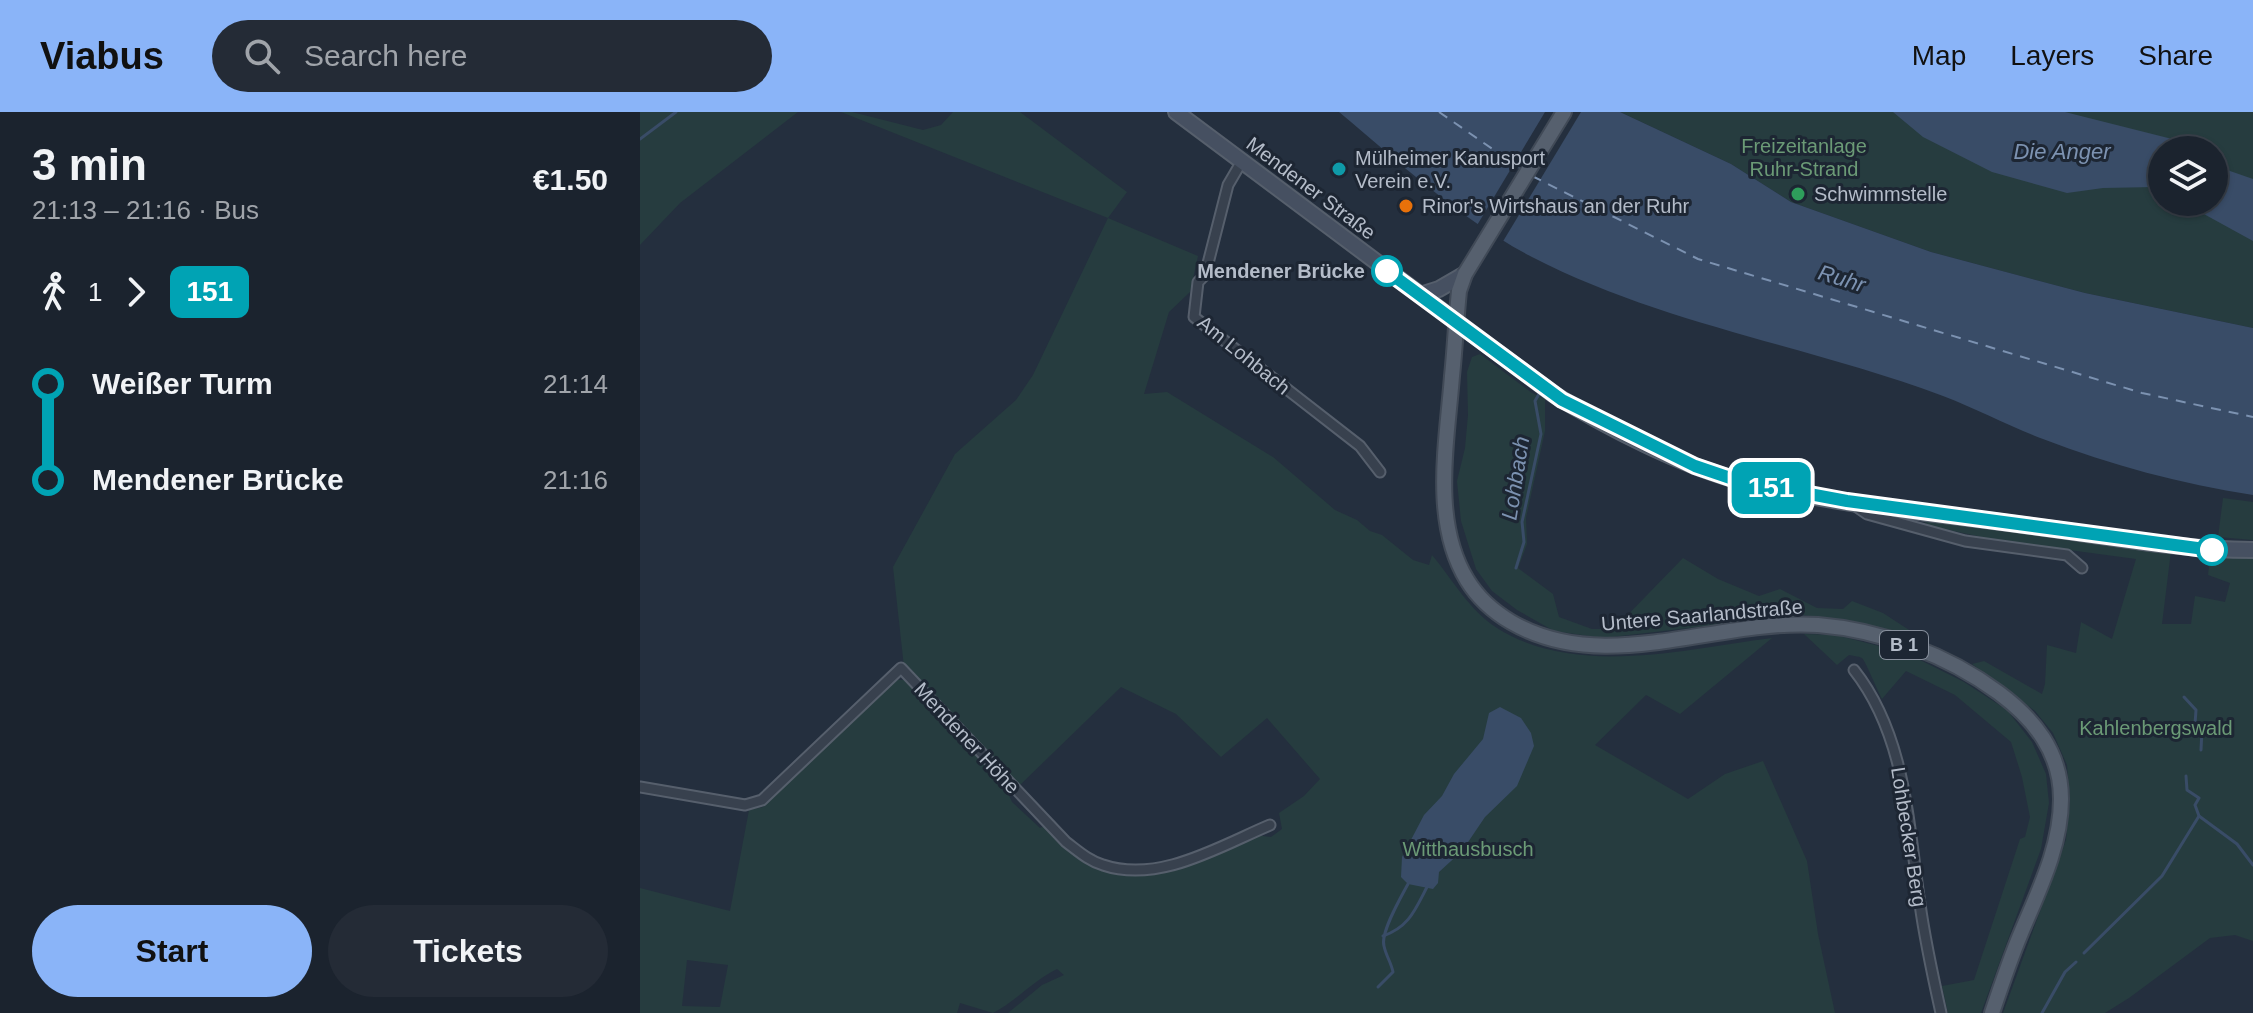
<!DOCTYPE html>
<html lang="en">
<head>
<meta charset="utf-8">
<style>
  :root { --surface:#1b232e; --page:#242b36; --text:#f1f3f6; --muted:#a0a4aa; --line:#39404a; --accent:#8ab4f8 }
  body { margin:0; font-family:Arial,sans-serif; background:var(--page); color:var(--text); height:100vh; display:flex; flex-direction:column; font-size:30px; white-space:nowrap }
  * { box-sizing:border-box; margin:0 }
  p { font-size:26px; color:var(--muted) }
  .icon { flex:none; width:44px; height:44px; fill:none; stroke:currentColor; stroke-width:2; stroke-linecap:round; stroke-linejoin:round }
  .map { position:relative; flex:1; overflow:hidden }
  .drawer { display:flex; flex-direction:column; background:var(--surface); width:640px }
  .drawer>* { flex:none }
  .badge { padding:0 16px; border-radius:12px; font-size:28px; line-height:52px }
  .fabs { position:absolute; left:1508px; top:24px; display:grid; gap:16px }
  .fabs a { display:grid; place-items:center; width:80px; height:80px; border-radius:50%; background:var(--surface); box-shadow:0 2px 6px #0004,0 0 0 2px var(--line); font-size:40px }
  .map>.badge { position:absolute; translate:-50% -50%; box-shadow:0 0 0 4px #fff }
  .legs { display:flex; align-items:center; gap:12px; height:88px; padding:0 32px; font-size:26px }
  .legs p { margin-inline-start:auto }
  .headline { display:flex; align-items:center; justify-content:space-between; height:136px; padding:0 32px }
  h1 { font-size:44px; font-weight:700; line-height:60px }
  .primary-button { display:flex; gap:16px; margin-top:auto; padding:16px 32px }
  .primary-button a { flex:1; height:92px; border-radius:48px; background:var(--accent); color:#111; font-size:32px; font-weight:700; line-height:92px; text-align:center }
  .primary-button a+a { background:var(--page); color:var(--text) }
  ul { padding:0 32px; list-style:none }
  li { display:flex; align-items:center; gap:28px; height:96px; font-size:30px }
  li i { display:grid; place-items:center; width:12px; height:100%; margin:0 10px; background:currentColor }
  li i::after { content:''; width:20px; height:20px; margin:-10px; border:6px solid; border-radius:50%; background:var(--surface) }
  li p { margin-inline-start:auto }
  li:first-child i { background:linear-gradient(#0000 50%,currentColor 0) }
  li:last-child i { background:linear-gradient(currentColor 50%,#0000 0) }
  header { display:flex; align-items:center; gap:48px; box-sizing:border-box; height:112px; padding:0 40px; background:var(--accent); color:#111 }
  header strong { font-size:38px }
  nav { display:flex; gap:44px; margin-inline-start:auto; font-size:28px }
  .search { width:560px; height:72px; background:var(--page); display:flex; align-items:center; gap:20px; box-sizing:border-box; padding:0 28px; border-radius:44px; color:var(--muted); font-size:30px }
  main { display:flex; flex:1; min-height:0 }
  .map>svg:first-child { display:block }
  .green { fill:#263c3f; fill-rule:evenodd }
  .water { fill:#394c67 }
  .pier { fill:#242f3e }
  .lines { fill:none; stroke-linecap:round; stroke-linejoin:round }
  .stream { stroke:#394c67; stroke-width:3 }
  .ferry { stroke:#7c92b1; stroke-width:2; stroke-dasharray:10 8; stroke-linecap:butt }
  .street-casing { stroke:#565f6c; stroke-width:13 }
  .secondary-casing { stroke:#565f6c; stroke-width:18 }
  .primary-casing { stroke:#414a57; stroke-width:18 }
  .street { stroke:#38414e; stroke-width:9 }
  .secondary { stroke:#465061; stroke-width:14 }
  .primary { stroke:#56606e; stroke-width:14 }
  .line-1-casing { stroke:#fff; stroke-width:18 }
  .line-1 { stroke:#00a3b4; stroke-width:12 }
  .culture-dot { fill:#0f9aa8; stroke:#1d2633; stroke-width:3 }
  .leisure-dot { fill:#2e9e5b; stroke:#1d2633; stroke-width:3 }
  .food-dot { fill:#e8710a; stroke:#1d2633; stroke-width:3 }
  .stop-1-dot { fill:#fff; stroke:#00a3b4; stroke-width:4 }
  .labels { text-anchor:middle; stroke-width:6; stroke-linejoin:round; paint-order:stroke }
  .shield { fill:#1d2633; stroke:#878f9c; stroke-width:2 }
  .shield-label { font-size:18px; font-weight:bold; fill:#b4bcc9 }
  .park-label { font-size:20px; fill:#6b9a76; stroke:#1d2633 }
  .poi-label { font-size:20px; fill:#b4bcc9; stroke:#1d2633; text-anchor:start }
  .street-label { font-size:20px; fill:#b4bcc9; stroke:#1d2633 }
  .stop-label { font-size:20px; font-weight:bold; fill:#b4bcc9; stroke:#1d2633; text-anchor:end }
  .water-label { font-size:22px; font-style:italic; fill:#7c92b1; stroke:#1d2633 }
</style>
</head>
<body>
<header>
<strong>Viabus</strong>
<div class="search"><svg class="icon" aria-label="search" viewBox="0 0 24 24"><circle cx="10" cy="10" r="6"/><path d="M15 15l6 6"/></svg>Search here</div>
<nav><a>Map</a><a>Layers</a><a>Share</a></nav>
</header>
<main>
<section class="drawer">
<div class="headline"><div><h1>3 min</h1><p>21:13 – 21:16 · Bus</p></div><b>€1.50</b></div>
<div class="legs"><svg class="icon" aria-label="walk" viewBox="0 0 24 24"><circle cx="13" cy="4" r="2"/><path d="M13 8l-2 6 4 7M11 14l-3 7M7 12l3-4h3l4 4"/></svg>1<svg class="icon" aria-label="forward" viewBox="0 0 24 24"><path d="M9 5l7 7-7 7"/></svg><b class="badge" style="background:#00a3b4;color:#fff">151</b></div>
<ul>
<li><i style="color:#00a3b4"></i><b>Weißer Turm</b><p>21:14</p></li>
<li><i style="color:#00a3b4"></i><b>Mendener Brücke</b><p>21:16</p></li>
</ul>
<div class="primary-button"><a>Start</a><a>Tickets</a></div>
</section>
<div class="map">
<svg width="1613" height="901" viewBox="0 0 1613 901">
  <rect width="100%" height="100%" fill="#242f3e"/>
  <g class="green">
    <path d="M0,0H158L40,91L0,133Z"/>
    <path d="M201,0H212L283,18L301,13L313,0H380L487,80L468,106L558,144L550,180L529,200L504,282L527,280L633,345L695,398L717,408L730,419L742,423L773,448L789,453L792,443C813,468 829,498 857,516C935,566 1046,537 1132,526L1040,602L1006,583L955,633L1048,687L1085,662L1123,649L1167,749L1178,822L1195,901H368L402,873L424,863L417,857C393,869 376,889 353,901L320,891L317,901H0V776L90,799L109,698L123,695L252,568H265L364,672L372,690L400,716L404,714C480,794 528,757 615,723L631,725L642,717L639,701L664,684L680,667L627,606L581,645L536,602L481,575L379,674L264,555L253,455L315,342L376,288L393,263L468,106ZM47,848L88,853L80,895L42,894Z"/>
    <path d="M980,0H1613V216L1445,181L1291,140L1151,90L1091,52ZM1522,38H1574V90H1522Z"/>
    <path d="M840,242L892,281L905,287V319L886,406L887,432L878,456L913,482L919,505L952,517H974L1043,446L1078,467L1119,484L1140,477L1177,496L1203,497L1212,489L1243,501L1283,527L1206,509L1162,503L963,526L914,519L877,498L852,479L836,457L821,409L817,369L825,336L828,303L827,260L832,245Z"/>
    <path d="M1583,386L1613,390V428L1578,425Z"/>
    <path d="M1276,404L1531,439L1522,512H1551L1555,484L1585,490L1590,471L1568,463L1569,454L1578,446H1613V829L1595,823L1570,826L1489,886L1465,901H1363L1426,728L1430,688L1427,653L1413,621L1395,599L1332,552L1344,549L1402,582L1405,572L1407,533L1436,541L1441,510L1472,527L1496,447L1356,428L1290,414Z"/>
    <path d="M1164,522L1196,523L1266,541L1324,570L1367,598L1392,630L1406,662L1409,691L1401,737L1341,901H1308L1302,874L1334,868L1380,727L1385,725L1390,705L1382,665L1371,630L1315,583L1266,559L1242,587C1238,580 1225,548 1222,546C1218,544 1213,544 1209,543L1197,553Z"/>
  </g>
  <g class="water">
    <path d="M699,0H980L1091,52L1151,90L1291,140L1445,181L1613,216V383C1541,372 1471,353 1403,327C1369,314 1337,297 1303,284C1167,233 1024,213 892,145C821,108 760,51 699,0Z"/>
    <path d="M1253,0H1425L1544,30L1557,38H1522V79L1515,75L1463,76L1427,81L1352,60L1283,25Z"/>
    <path d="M1574,49L1590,59L1613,67V129L1542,90H1574Z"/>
    <path d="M860,595L881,606L891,621L894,634L877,674L845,705L822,739L799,760L798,771L793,777L768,772L761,765L762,745L784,703L802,684L814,662L843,627L849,601Z"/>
  </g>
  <path class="pier" d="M905,0H941L862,131L836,115Z"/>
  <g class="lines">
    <g class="stream">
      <path d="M0,27L36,0"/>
      <path d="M876,456L884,430L882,410L901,322L895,289L899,282"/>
      <path d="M1544,585L1556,598L1555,612L1562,617L1561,638"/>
      <path d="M1546,664L1547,678L1559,686L1555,693L1559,704L1597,732L1613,753"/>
      <path d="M743,824C769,815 775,798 787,775"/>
      <path d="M1444,841L1522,764L1559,704"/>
      <path d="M738,875L753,860C751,850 746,844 744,834C740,821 761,785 768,772"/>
      <path d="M1402,901L1425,860L1436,850"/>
    </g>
    <g class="ferry">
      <path d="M799,0L880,56"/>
      <path d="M892,64L1058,147L1502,281L1613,305"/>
    </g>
    <g class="street-casing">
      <g id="street">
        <path d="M602,49L588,73L565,163L558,170L554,205L720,334L740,360"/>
        <path d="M1214,393L1227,402L1325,429L1427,443L1442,456"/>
        <path d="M1214,558C1266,624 1268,712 1280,792C1285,829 1293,865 1301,901"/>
        <path d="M0,675L105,693L122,688L261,556L426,730C438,739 449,749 463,753C519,772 580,734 630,713"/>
      </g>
    </g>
    <g class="secondary-casing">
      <g id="secondary">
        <path d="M536,0L913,282C967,315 1040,353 1100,369C1192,393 1290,400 1383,413C1460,423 1535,438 1613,438"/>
        <path d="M780,183L799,177L825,162"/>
      </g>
    </g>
    <g class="primary-casing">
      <path id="primary" d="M924,0L825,162L819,179C816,208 815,236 812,264C807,330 791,409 827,468C838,486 854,500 871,510C965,565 1077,506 1178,513C1241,518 1308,543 1359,581C1394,607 1421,640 1421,687C1421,734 1399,778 1381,821C1370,847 1361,874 1352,901"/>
    </g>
    <use href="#street" class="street"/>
    <use href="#secondary" class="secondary"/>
    <use href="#primary" class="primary"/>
  </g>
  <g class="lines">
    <g class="line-1-casing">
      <path id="line-1" d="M747,159L922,288L1055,354L1099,369L1207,389L1572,438"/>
    </g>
    <use href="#line-1" class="line-1"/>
  </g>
  <circle class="culture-dot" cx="699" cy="57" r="8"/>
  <circle class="leisure-dot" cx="1158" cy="82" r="8"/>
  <circle class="food-dot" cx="766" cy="94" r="8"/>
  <g class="stop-1-dot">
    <circle cx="747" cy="159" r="14"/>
    <circle cx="1572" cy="438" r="14"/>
  </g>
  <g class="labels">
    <rect class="shield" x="1240" y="519" width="48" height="28" rx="6"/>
    <g class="shield-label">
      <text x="1264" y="539">B 1</text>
    </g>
    <g class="park-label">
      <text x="1164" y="41">Freizeitanlage<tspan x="1164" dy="23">Ruhr-Strand</tspan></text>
      <text x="1516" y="623">Kahlenbergswald</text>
      <text x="828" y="744">Witthausbusch</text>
    </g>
    <g class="poi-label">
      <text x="715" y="53">Mülheimer Kanusport<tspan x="715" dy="23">Verein e.V.</tspan></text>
      <text x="1174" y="89">Schwimmstelle</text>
      <text x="782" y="101">Rinor's Wirtshaus an der Ruhr</text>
    </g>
    <g class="street-label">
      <text transform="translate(671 76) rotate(37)" y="7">Mendener Straße</text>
      <text transform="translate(604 243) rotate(39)" y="7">Am Lohbach</text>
      <text transform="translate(1062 503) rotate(-5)" y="7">Untere Saarlandstraße</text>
      <text transform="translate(327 626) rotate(47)" y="7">Mendener Höhe</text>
      <text transform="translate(1269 725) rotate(81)" y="7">Lohbecker Berg</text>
    </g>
    <g class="stop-label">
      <text x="725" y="166">Mendener Brücke</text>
    </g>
    <g class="water-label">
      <text x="1422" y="47">Die Anger</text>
      <text transform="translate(1202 166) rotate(17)" y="8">Ruhr</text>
      <text transform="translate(875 366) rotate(-81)" y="8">Lohbach</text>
    </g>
  </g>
</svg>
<div class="fabs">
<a><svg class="icon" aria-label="layers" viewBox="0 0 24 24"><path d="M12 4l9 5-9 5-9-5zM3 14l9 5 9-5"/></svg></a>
</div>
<b class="badge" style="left:1131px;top:376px;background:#00a3b4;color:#fff">151</b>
</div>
</main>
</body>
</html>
